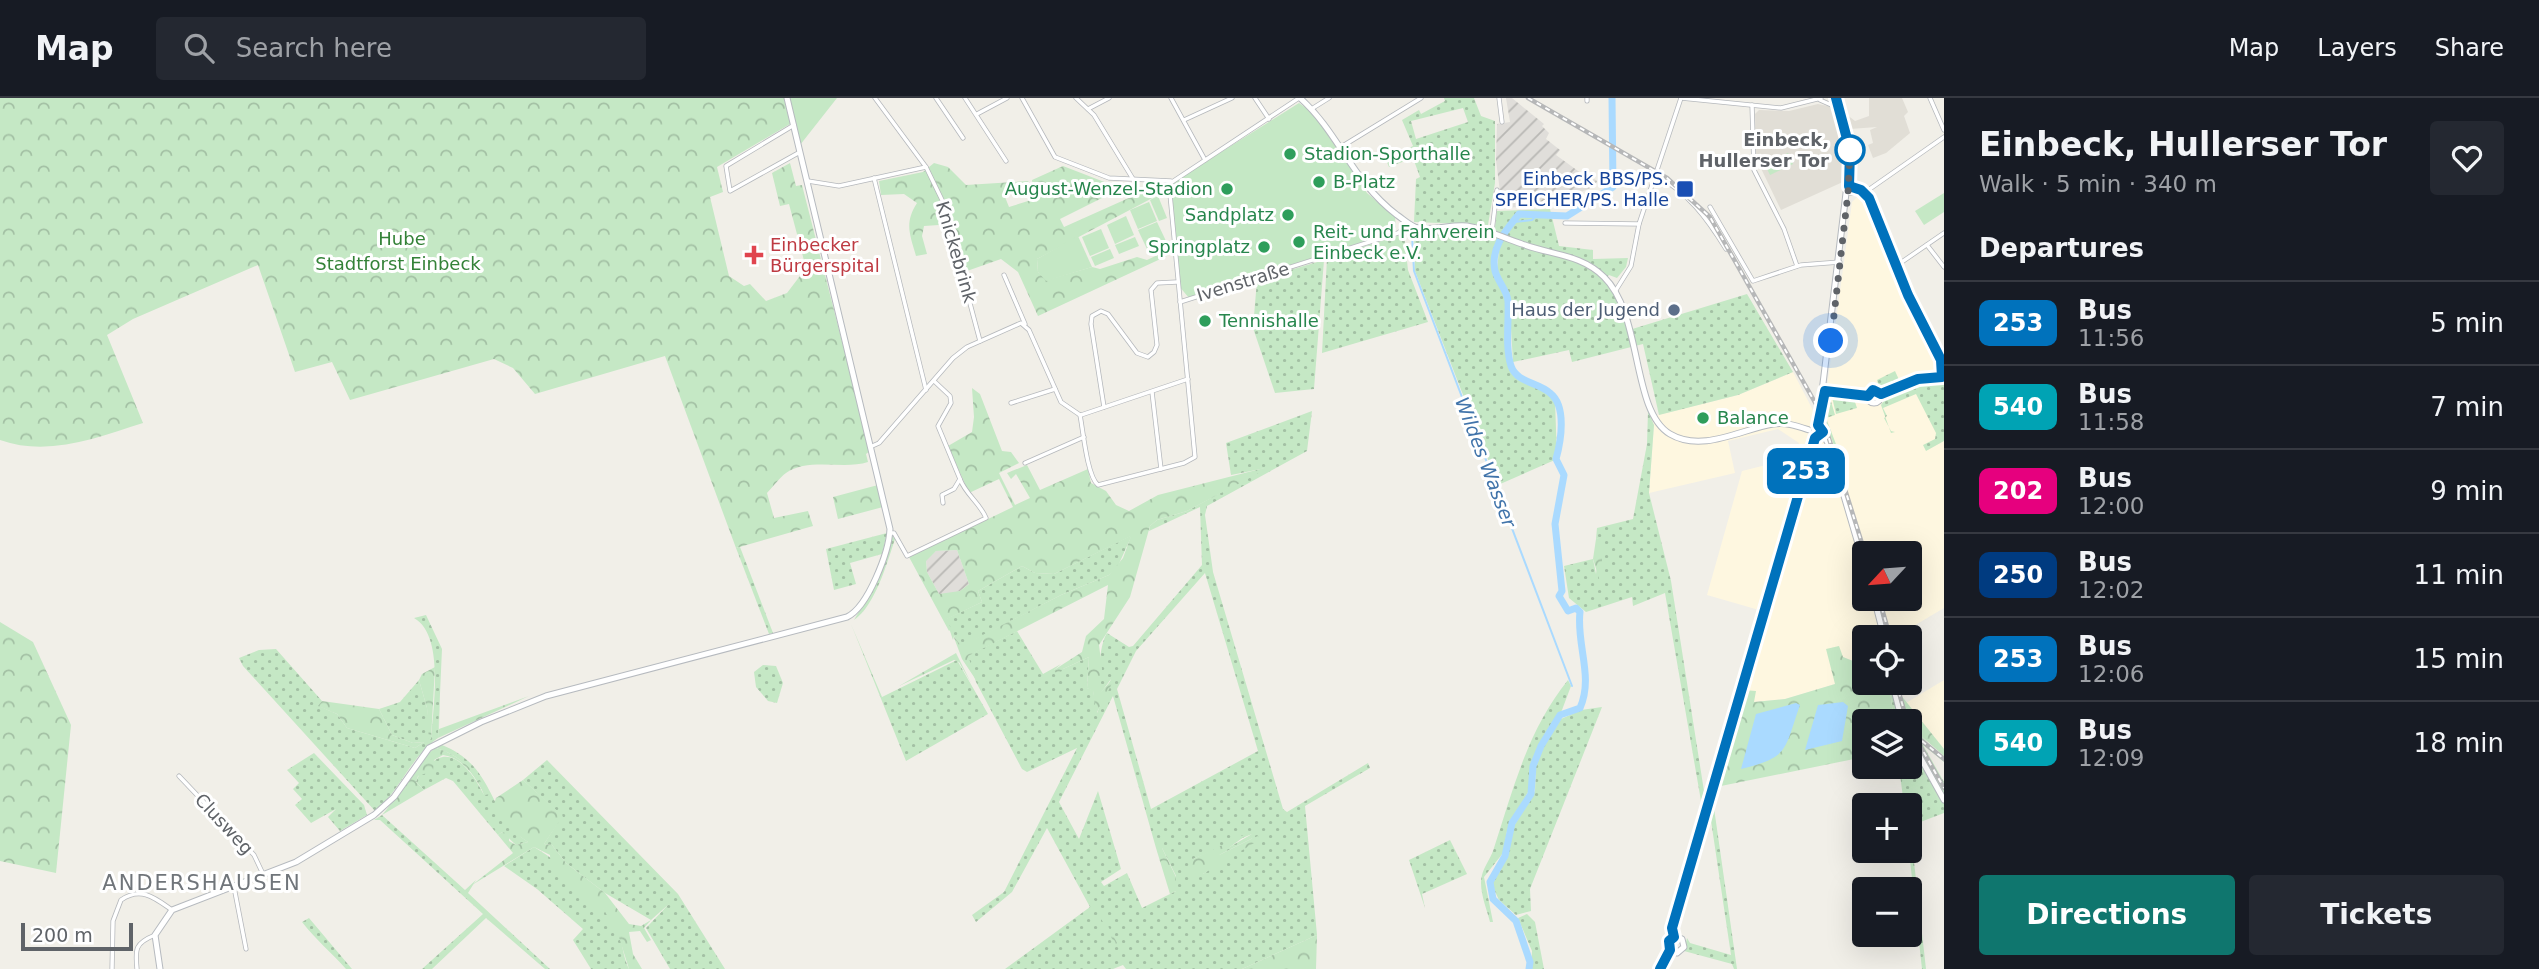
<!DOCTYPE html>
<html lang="en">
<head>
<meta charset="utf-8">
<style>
  :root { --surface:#171b24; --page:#242831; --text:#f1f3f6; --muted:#9ea1a6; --line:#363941; --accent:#0f766e }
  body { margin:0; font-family:"DejaVu Sans",sans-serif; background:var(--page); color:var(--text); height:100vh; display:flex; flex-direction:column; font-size:26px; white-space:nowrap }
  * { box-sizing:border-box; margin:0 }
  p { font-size:23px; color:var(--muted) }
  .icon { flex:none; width:38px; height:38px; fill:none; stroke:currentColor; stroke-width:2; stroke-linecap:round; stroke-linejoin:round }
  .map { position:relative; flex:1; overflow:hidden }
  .drawer { display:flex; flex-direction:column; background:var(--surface); width:595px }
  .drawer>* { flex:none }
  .badge { padding:0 14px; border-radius:10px; font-size:24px; line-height:46px }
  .needle { width:46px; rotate:244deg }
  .controls { position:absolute; left:1852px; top:443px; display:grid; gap:14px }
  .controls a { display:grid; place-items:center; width:70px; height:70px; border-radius:7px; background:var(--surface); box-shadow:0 7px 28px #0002; font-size:35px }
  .scale { position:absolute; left:21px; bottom:18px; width:112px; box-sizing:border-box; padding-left:7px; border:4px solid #5f6368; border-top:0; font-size:19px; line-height:24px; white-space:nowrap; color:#5f6368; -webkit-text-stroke:5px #fff; paint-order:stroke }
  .you { position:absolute; width:35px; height:35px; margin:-18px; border:5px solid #fff; border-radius:50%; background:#1a73e8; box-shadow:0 0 0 10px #1a73e833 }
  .map>.badge { position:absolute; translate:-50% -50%; box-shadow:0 0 0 4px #fff }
  h2 { padding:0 35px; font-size:26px; line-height:63px }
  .round { display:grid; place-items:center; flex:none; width:74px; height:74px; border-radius:7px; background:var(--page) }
  .summary { display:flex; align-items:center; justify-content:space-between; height:119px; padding:0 35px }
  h1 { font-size:33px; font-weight:600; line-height:52px }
  .primary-button { display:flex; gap:14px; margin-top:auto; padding:14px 35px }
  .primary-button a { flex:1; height:80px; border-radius:7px; background:var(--accent); color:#fff; font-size:28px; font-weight:600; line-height:80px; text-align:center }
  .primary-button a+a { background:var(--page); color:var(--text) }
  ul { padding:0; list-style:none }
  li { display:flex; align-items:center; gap:21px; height:84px; padding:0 35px; border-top:2px solid var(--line) }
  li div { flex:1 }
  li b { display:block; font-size:26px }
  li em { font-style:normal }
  li .badge { min-width:77px; font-weight:700; text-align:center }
  header { display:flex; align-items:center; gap:42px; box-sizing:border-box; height:98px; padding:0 35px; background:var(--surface); border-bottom:2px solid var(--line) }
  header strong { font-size:33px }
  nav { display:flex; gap:38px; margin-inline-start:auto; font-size:24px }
  .search { width:490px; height:63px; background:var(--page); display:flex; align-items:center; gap:18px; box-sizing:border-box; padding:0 24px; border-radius:7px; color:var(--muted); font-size:26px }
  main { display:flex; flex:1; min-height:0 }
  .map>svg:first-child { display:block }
  .commercial { fill:#fef7e0; fill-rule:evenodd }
  .industrial { fill:url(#industrial-furrows) }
  .education { fill:#e1ded6 }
  .grass { fill:url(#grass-dots); fill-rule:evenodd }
  .forest { fill:url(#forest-crowns); fill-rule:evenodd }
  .park { fill:#c5e8c5 }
  .water { fill:#aadaff }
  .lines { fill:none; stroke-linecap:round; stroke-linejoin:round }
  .stream { stroke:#aadaff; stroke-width:2 }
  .river { stroke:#aadaff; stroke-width:7 }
  .street-casing { stroke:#b5b8bc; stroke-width:5 }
  .secondary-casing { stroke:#b6babf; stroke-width:7 }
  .street { stroke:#fff; stroke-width:3.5 }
  .secondary { stroke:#fff; stroke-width:5 }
  .rail-casing { stroke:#b6b7b8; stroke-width:4.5 }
  .rail { stroke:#fff; stroke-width:2; stroke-dasharray:5; stroke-linecap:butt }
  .line-casing { stroke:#fff; stroke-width:16 }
  .line { stroke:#0072bc; stroke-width:10 }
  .walk { stroke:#5f6368; stroke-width:7; stroke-dasharray:0 12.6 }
  .stop-dot { fill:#fff; stroke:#0072bc; stroke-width:3.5 }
  .leisure-dot { fill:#2e9e5b; stroke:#fff; stroke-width:2.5 }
  .transit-dot { fill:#1a4fb4; stroke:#fff; stroke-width:2.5 }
  .health-dot { fill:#e0444e; stroke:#fff; stroke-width:2.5 }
  .service-dot { fill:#5c6f8a; stroke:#fff; stroke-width:2.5 }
  .labels { text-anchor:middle; stroke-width:6; stroke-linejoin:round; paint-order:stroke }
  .stop-label { font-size:18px; font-weight:bold; fill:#5f6368; stroke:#fff; text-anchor:end }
  .leisure-label { font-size:18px; fill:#27864d; stroke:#fff; text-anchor:start }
  .transit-label { font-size:18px; fill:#164399; stroke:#fff; text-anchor:end }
  .park-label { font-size:18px; fill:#348238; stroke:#fff }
  .health-label { font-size:18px; fill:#be3a42; stroke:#fff; text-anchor:start }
  .street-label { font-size:18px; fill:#5f6368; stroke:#fff }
  .service-label { font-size:18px; fill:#4e5e75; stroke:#fff; text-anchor:end }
  .water-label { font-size:19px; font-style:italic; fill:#4174aa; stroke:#fff }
  .quarter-label { font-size:21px; letter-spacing:2px; fill:#70757a; stroke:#fff }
</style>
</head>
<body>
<header>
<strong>Map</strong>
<div class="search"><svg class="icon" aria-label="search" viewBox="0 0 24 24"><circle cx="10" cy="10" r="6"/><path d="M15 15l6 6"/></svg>Search here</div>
<nav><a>Map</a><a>Layers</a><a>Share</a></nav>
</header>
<main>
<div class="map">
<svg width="1944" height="871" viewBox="0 0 1944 871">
  <defs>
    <pattern id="industrial-furrows" width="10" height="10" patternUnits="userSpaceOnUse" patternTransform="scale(1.75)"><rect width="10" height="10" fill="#e0deda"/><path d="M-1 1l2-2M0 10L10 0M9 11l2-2" fill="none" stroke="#b9b8b5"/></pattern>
    <pattern id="grass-dots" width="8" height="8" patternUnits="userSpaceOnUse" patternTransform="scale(1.75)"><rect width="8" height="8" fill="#c5e8c5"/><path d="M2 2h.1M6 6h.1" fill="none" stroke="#a3c0a4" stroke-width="1.8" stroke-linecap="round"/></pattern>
    <pattern id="forest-crowns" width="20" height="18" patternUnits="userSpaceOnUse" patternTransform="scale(1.75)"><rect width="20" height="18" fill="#c5e8c5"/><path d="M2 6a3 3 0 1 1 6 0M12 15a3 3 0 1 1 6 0" fill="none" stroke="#a3c0a4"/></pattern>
  </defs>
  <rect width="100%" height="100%" fill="#f1efe8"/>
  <g class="commercial">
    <path d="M1858,98L1865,102L1908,205L1940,268L1944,258V510L1895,539H1864V560L1853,563L1843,559L1835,586L1785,601L1753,604L1744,592L1716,689L1707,691L1759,512L1707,497L1742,373L1794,360L1799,345L1778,331L1728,343L1735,375L1649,395L1654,327L1650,319L1738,297L1793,274L1816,318L1823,319L1852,104ZM1864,455H1909V500H1864Z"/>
    <path d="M1944,582V651L1906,605Z"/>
  </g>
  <g class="industrial">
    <path d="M1506,0H1512L1544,26L1542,28L1549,35L1546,41L1560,52L1556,57L1585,78L1589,77L1597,83L1595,88L1550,107L1502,110L1496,62L1497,26L1510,24Z"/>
    <path d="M957,452L969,486L960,493L947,497L939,496L927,474L926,462L936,453Z"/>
  </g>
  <g class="education">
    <path d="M1869,0H1902L1908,14L1904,18L1910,35L1886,55L1873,60L1868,47L1873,45L1870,32L1877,29L1850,31L1846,16L1855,23L1869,18Z"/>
    <path d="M1818,6L1833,9L1838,20L1846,53L1845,83L1781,112L1756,60L1755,16L1759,12L1789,13Z"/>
  </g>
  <g class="grass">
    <path d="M1444,0H1474L1481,18L1495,23V85L1488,127L1414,124L1416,81L1420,79L1413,60L1389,69L1380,48L1383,46L1391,64L1411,56L1409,50L1413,48L1402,22L1419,12L1421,16L1445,3ZM1463,10L1468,24L1416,41L1411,23Z"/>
    <path d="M1550,111L1559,148L1593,152V161L1628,160L1626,169L1617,180L1609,177L1605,182L1620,204L1629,232L1747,196L1793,274L1738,297L1659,317L1643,246L1572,264L1569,252L1513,264L1509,197L1497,174L1500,139L1494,175L1506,198L1510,268L1517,281L1547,294L1555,302L1557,361L1498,387L1415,173L1414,131L1468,129L1494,136L1497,113Z"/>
    <path d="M1404,136L1408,172L1428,224L1322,255L1327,160Z"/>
    <path d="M1324,162L1314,291L1275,295L1253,230L1257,182Z"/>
    <path d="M1895,273L1900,284L1879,289L1877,282Z"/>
    <path d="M1930,283L1944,285V343L1926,353L1923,347L1935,341L1936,335L1916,296L1883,310L1887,318L1884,320L1891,333L1895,334L1891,335L1881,307L1887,298Z"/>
    <path d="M1837,298L1854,301L1857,310L1836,316L1832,299Z"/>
    <path d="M1830,300L1835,317L1826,320L1847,375L1844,376L1824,319Z"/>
    <path d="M1312,313L1307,353L1207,408L1205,417L1213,474L1283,711L1287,714L1368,665L1370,670L1305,708L1317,837L1242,871H1126L1123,867L1113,871H1005L1090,809L1047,730L1012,794L976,824L972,817L1004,794L1077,650L1027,674L1022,671L976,584L967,558L1017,533L1043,576L1061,566L1054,572L1063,571L1089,559L1087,590L1093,592L1097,615L1111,581L1100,596C1098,580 1099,547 1107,535L1129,549L1133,548L1202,467L1200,409L1149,433L1150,428L1157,422L1187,413L1266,370L1231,377L1226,345ZM1205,475L1258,653L1151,711L1117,591L1136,553ZM1113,598L1156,750H1162L1176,778V793L1142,810L1127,775L1104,788L1101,784L1121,771L1098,693L1079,741L1059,704ZM1252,736L1221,754L1219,757L1253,740L1203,776L1193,761Z"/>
    <path d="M1648,313L1654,327L1649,395L1671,483L1704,693L1701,703L1665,495L1633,508L1632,499L1586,514L1569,500L1564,468L1593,461L1596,476L1601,440L1596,441L1597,430L1633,421L1647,346Z"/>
    <path d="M887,435L882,456L850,465L856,486L834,492L826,451Z"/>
    <path d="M892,437L895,441C887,465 875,508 854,522L870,495Z"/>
    <path d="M1132,437L1117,470L1109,477L1061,497L961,549L954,538L953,542L946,521L982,504L978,493L1022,468L1035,475L1054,476Z"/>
    <path d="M740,449L773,535L769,536L736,450Z"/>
    <path d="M426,517L442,551L438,640C410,659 401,692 375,713L243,568L239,560L259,552L276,551L322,603L319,608L337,616L347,630L415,650L424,644L413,645L392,637L379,611L400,604L419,582L427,610L431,641C433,610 445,537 414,520Z"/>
    <path d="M851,526L882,599L957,562L988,616L906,663Z"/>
    <path d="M763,567L776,568L783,585L777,605L768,603L756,589L754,574Z"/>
    <path d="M1568,582L1571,588L1562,612L1534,660L1528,694L1507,733L1503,755L1484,779L1493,824H1490C1487,811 1478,791 1482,777C1484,769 1490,761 1493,753C1513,692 1527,633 1568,582Z"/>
    <path d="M1889,585H1893L1909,623H1894Z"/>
    <path d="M1602,609L1530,791L1531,813L1516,817L1499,802L1491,785L1507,759L1514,728L1535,693L1536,666L1540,653L1561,621L1581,612Z"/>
    <path d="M1909,624L1935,653L1944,658V664L1923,647L1944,684V715L1910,728L1926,871H1922L1909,753V707H1904L1899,669L1909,668Z"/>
    <path d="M442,647C497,669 487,718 528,744L516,747L502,734L498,737L453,683L446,680L424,692L416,684C418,676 424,672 430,666C453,644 474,677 484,697C475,672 461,658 436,650Z"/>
    <path d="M314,655L364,707L367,717L340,733L328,719L336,711L311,725L295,707L302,701L293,691L299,685L287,672Z"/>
    <path d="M547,662L678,796L725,871H670L646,830L669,806L651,822L605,795L566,765L552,747L544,746L562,718L523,682Z"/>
    <path d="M1713,703L1737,871H1734L1732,866L1684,853L1687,840L1690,845L1731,857L1710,716Z"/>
    <path d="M382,717L465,792L476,782L468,795L550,871H545L486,820L432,871H422L483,816L380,722H374Z"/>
    <path d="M1450,742L1467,776L1422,796L1425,810L1409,762Z"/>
    <path d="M534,749C566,768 606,802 620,839C623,850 624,861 629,871H591L573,842L583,831L537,791L504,768Z"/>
    <path d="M1527,816L1535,824L1544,871H1531L1532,853L1518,820Z"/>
    <path d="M309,820L352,871H346C331,854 316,842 302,824Z"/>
  </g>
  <g class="forest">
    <path d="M0,0H784L790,26L717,69L723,94L710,99L729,178L744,188L750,186L766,203L787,195L806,170L789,106L780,108L772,75L790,65L796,88L802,87L870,353L866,356L868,364C844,372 808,359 786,375C779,380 773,389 767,395L774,420L808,413L813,428L736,450L665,258L535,296L513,270L494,261L350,302L332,264L295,274L258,167L133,221L107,237L143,325C96,340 48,359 0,342Z"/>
    <path d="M934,65L948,69L966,87L1029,83L1005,99L1009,109L1028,103L1034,97L1032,82L1063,68L1107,85L1108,97L1060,121L1064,129L1160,86V96L1037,161L1038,174L1047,182L1092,169L1100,171L1137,159L1147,162L1168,152L1169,157L1038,218L1018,174L1001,161L967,173L954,126L924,128L922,138L927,156L916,158C910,137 904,125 917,105L904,96L881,97L879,83L923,74Z"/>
    <path d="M972,290L980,296L1002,353L1011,354L1019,365L999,375L1015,407L1030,400L1016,376L1011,381L1007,375L1027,367L1040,392L1088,371L1091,385L1106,393L1116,407L1129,413L1158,397L1272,368L1187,413L1157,422L1150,428L1130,499L1099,547L1102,571L1100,595L1117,576L1096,616L1093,593L1087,590L1089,559L1063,571L1058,578L1054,572L1082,554L1086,538L1104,521L1108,487L968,558L978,585L962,561L953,537L961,548L1061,497L1109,477L1123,460L1131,438L1054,476L1035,475L1022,468L978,493L982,504L947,521L951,531L949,533L909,459L1013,409L999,381L969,395L948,348L972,334L974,319ZM957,452L969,486L960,493L939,496L927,474L926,463L936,453Z"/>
    <path d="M878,387L883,409L838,421L833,399Z"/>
    <path d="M1602,439V490L1593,461L1596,441Z"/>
    <path d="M0,524L33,544L71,627L56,775L0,763Z"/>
    <path d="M1839,548L1843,559L1853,563L1864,560V584L1889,585L1894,623H1864V659L1716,689L1744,592L1756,593L1754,604L1785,601L1835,586L1826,551Z"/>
    <path d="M956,555L971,585L959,564L954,562L899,588Z"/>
    <path d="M435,569L431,641L429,643L427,610L419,582L422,576Z"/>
    <path d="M440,584L439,631L529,598L438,640Z"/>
    <path d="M1900,596L1944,651V658L1911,629Z"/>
    <path d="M322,603L379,611L392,637L413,645L424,644L415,650L347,630L337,616L318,608Z"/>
    <path d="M436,650C462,658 475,674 490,696L485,697C475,679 464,660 443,657L434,662L433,673L418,678L416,684L424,692L382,717C399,698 415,661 436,650Z"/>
    <path d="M523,682L563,718L544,746L552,747L566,765L605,795L629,826L641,828L651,822L644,830L651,842L647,844L640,833L629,834L633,856L642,871H629L619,839L603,810L598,813L551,772L550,757L534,749L472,787L513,755L498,737L502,734L509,736V743L516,747L528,744C515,735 488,719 496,700Z"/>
    <path d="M1252,733L1219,757L1253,740L1258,738L1259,742L1203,776H1191L1187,769L1193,761Z"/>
    <path d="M1156,750H1162L1176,779V793L1170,796Z"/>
    <path d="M1091,796L1117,845L1116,848L1089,799Z"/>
    <path d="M1317,837L1316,871H1242Z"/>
  </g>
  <g class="park">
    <path d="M784,0H837L800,47L795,25L790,26Z"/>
    <path d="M1299,5L1313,15L1367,95L1395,119L1396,129L1390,135L1189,200L1179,188L1170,91L1172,85Z"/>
    <path d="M1788,55L1793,66L1770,77L1764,65Z"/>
    <path d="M1944,95V114L1924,127L1915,113Z"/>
    <path d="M1158,98L1167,120L1159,123L1150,102Z"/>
    <path d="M1149,104L1157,123L1138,131L1130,112Z"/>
    <path d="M1126,118L1134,137L1115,146L1107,127Z"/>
    <path d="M1157,124L1166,143L1147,151L1138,132Z"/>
    <path d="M1101,131L1109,150L1090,158L1082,139Z"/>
    <path d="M1078,138L1092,169L1046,183L1038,174L1037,161Z"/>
    <path d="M1135,139L1139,148L1119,156L1115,147Z"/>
    <path d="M1110,151L1114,160L1095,168L1091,159Z"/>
  </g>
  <g class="water">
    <path d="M1843,604L1848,608L1842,643L1805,652L1818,607Z"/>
    <path d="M1796,605L1800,607C1784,652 1790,659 1741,671L1756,616Z"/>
  </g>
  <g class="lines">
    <g class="stream">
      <path d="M1514,124L1532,122L1538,116"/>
      <path d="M1412,137L1414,173L1572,588"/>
    </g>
    <path class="river" d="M1529,871L1530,864L1516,823L1493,801L1490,784L1505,758L1512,725L1531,696L1533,668L1541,648L1560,617L1580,610C1594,579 1576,546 1580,514L1576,510L1568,513L1559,498L1562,493L1555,426L1564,377L1556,361C1561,343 1567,308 1550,295C1538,284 1517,285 1511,268C1505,249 1509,223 1508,203C1507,192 1498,184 1495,173C1490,150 1506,132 1519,116L1567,118L1613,89L1612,0"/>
    <g class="street-casing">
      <g id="street">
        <path d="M875,0L926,69L943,104L980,243"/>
        <path d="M936,0L963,40"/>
        <path d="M965,0L1006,63"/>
        <path d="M1022,0L1055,59L1109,80L1171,83"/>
        <path d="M1076,0L1094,17L1133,81"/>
        <path d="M1171,0L1205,62"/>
        <path d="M1255,0L1269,21"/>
        <path d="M1499,0L1502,24"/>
        <path d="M1587,0V3"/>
        <path d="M1681,0L1781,10L1821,0"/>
        <path d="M1930,0L1944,32"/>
        <path d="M1820,2L1838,10"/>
        <path d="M1752,7L1754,72L1784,131L1797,168"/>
        <path d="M1313,10L1329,0"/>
        <path d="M1088,11L1109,0"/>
        <path d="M977,16L1007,0"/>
        <path d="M1184,22L1232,0"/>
        <path d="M794,27L726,68L730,93L800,54"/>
        <path d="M1341,49L1421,0"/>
        <path d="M1655,77C1688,94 1707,120 1726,151"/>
        <path d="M874,80L926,292"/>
        <path d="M808,83L839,88L926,69"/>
        <path d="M1849,88L1861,92L1869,100L1908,197L1941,262L1942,279"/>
        <path d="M1848,95H1864"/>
        <path d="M1864,95L1944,39"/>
        <path d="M1710,109L1753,183L1801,167L1840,164"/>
        <path d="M1565,125L1639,126"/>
        <path d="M1492,133L1497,92"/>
        <path d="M1927,147L1944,169"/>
        <path d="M1896,168L1944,135"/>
        <path d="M1004,177L1025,226"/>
        <path d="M1616,192L1631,168L1639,126L1681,0"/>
        <path d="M1180,204L1398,135L1409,127"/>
        <path d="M934,283L950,298L951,305L938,328L960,381L954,391L942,397L943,405"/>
        <path d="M1152,294L1161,371"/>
        <path d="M1011,305L1055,291"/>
        <path d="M1104,309L1091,226L1092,218L1101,213L1108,216L1137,255L1148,259L1154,254L1157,247L1151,192L1157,185L1177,184"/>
        <path d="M1080,317C1083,332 1087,378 1098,387L1184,365L1195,359L1169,86L1299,0"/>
        <path d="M1081,317L1188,281"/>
        <path d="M870,349L879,345L953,260L967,249L1021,225L1029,232L1061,304L1080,317"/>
        <path d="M1025,365L1084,339"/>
        <path d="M890,435H894L907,458L986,420C980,405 966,397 960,381"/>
        <path d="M179,678L254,757L263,776"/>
        <path d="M234,789L246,851"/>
        <path d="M112,871L113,823L121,802C141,788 155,800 172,812"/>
        <path d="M137,871C135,851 135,845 155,837"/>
      </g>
    </g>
    <g class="secondary-casing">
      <g id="secondary">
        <path d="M1300,0C1340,36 1351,82 1397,117C1403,121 1408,126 1415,129C1430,134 1451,126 1467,128C1487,131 1503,140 1522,146C1551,157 1581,156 1604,179C1643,217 1631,313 1670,336C1702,355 1742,331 1773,326C1786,324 1797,328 1809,332"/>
        <circle cx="1874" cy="298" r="7"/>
        <path d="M1825,293L1868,298"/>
        <path d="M1881,296L1918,281L1944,280"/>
        <path d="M1818,327L1850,62L1836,0"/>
        <path d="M1818,327L1829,347L1864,466"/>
        <path d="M1874,500L1884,539"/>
        <path d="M1892,584L1902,623"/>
        <path d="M1909,639L1944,702"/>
        <path d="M1670,852L1677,855L1684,849L1682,841L1674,839"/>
        <path d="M160,871L155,837L172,812L296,764L374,717L394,699L429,650L481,624L546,598L847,519C868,509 889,454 890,431L787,0"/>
        <path d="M1660,871L1670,852L1669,843L1674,839L1672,829L1815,340"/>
      </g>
    </g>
    <use href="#street" class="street"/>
    <use href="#secondary" class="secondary"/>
    <g class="rail-casing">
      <g id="rail">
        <path d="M1528,0L1667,80L1710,119L1821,315L1865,455"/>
        <path d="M1879,500L1890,539"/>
        <path d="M1896,584L1907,623"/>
        <path d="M1909,628L1944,690"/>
        <path d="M1922,643L1944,661"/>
      </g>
    </g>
    <use href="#rail" class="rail"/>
  </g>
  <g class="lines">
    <g class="line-casing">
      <path id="line" d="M1660,871L1670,852L1669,843L1674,839L1672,830L1815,340L1823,334L1818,327L1825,293L1868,298L1873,292L1881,296L1918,281L1942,279L1941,262L1908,197L1869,100L1861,92L1849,88L1850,52L1836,0"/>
    </g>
    <use href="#line" class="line"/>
    <path class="walk" d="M1831,243L1848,95L1850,52"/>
  </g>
  <circle class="stop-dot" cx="1850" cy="52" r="14"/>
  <g class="leisure-dot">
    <circle cx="1290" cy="56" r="7"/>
    <circle cx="1319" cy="84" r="7"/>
    <circle cx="1227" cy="91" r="7"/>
    <circle cx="1288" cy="117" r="7"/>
    <circle cx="1299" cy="144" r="7"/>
    <circle cx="1264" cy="149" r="7"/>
    <circle cx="1205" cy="223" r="7"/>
    <circle cx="1703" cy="320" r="7"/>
  </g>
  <rect class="transit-dot" x="1676" y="82" width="18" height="18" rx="3.5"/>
  <path class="health-dot" d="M750.5 146.5h7v7h7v7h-7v7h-7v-7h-7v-7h7z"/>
  <circle class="service-dot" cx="1674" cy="212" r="7"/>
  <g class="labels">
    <g class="stop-label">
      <text x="1829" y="48">Einbeck,<tspan x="1829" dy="21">Hullerser Tor</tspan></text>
    </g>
    <g class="leisure-label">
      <text x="1304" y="62">Stadion-Sporthalle</text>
      <text x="1333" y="90">B-Platz</text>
      <text x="1213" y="97" text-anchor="end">August-Wenzel-Stadion</text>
      <text x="1274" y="123" text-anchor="end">Sandplatz</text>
      <text x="1313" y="140">Reit- und Fahrverein<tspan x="1313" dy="21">Einbeck e.V.</tspan></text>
      <text x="1250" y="155" text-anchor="end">Springplatz</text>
      <text x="1219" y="229">Tennishalle</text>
      <text x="1717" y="326">Balance</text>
    </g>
    <g class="transit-label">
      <text x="1669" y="87">Einbeck BBS/PS.<tspan x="1669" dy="21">SPEICHER/PS. Halle</tspan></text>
    </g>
    <g class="park-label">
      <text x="402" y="147">Hube</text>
      <text x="398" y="172">Stadtforst Einbeck</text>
    </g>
    <g class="health-label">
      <text x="770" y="153">Einbecker<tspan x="770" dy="21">Bürgerspital</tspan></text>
    </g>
    <g class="street-label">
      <text transform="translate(956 154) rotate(74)" y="6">Knickebrink</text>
      <text transform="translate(1243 184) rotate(-17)" y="6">Ivenstraße</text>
      <text transform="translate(224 726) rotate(47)" y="6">Clusweg</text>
    </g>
    <g class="service-label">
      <text x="1660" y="218">Haus der Jugend</text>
    </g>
    <g class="water-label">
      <text transform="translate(1486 364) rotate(69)" y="7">Wildes Wasser</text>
    </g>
    <g class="quarter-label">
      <text x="202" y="792">ANDERSHAUSEN</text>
    </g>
  </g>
</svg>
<div class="controls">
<a><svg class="needle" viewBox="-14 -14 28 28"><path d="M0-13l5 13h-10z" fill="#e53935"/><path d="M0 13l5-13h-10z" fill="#9ea1a6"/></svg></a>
<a><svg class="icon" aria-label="locate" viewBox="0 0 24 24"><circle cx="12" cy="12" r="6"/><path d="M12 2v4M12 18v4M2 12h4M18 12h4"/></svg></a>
<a><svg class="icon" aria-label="layers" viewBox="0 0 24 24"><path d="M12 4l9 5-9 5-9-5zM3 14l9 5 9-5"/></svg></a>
<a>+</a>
<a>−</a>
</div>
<div class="scale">200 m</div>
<div class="you" style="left:1831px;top:243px"></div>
<b class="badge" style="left:1806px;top:373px;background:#0072bc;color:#fff">253</b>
</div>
<section class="drawer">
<div class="summary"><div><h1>Einbeck, Hullerser Tor</h1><p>Walk · 5 min · 340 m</p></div><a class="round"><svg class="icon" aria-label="heart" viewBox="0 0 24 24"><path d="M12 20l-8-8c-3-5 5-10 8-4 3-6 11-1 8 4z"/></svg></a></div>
<h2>Departures</h2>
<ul>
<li><span class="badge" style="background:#0072bc;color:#fff">253</span><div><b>Bus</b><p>11:56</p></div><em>5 min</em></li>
<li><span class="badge" style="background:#00a3b4;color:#fff">540</span><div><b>Bus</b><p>11:58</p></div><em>7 min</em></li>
<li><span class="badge" style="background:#e6007e;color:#fff">202</span><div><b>Bus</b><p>12:00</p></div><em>9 min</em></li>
<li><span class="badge" style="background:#003b80;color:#fff">250</span><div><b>Bus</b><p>12:02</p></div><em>11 min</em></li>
<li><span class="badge" style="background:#0072bc;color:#fff">253</span><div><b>Bus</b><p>12:06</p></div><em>15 min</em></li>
<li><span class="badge" style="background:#00a3b4;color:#fff">540</span><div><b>Bus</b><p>12:09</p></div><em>18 min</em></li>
</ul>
<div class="primary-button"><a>Directions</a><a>Tickets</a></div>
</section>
</main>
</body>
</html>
